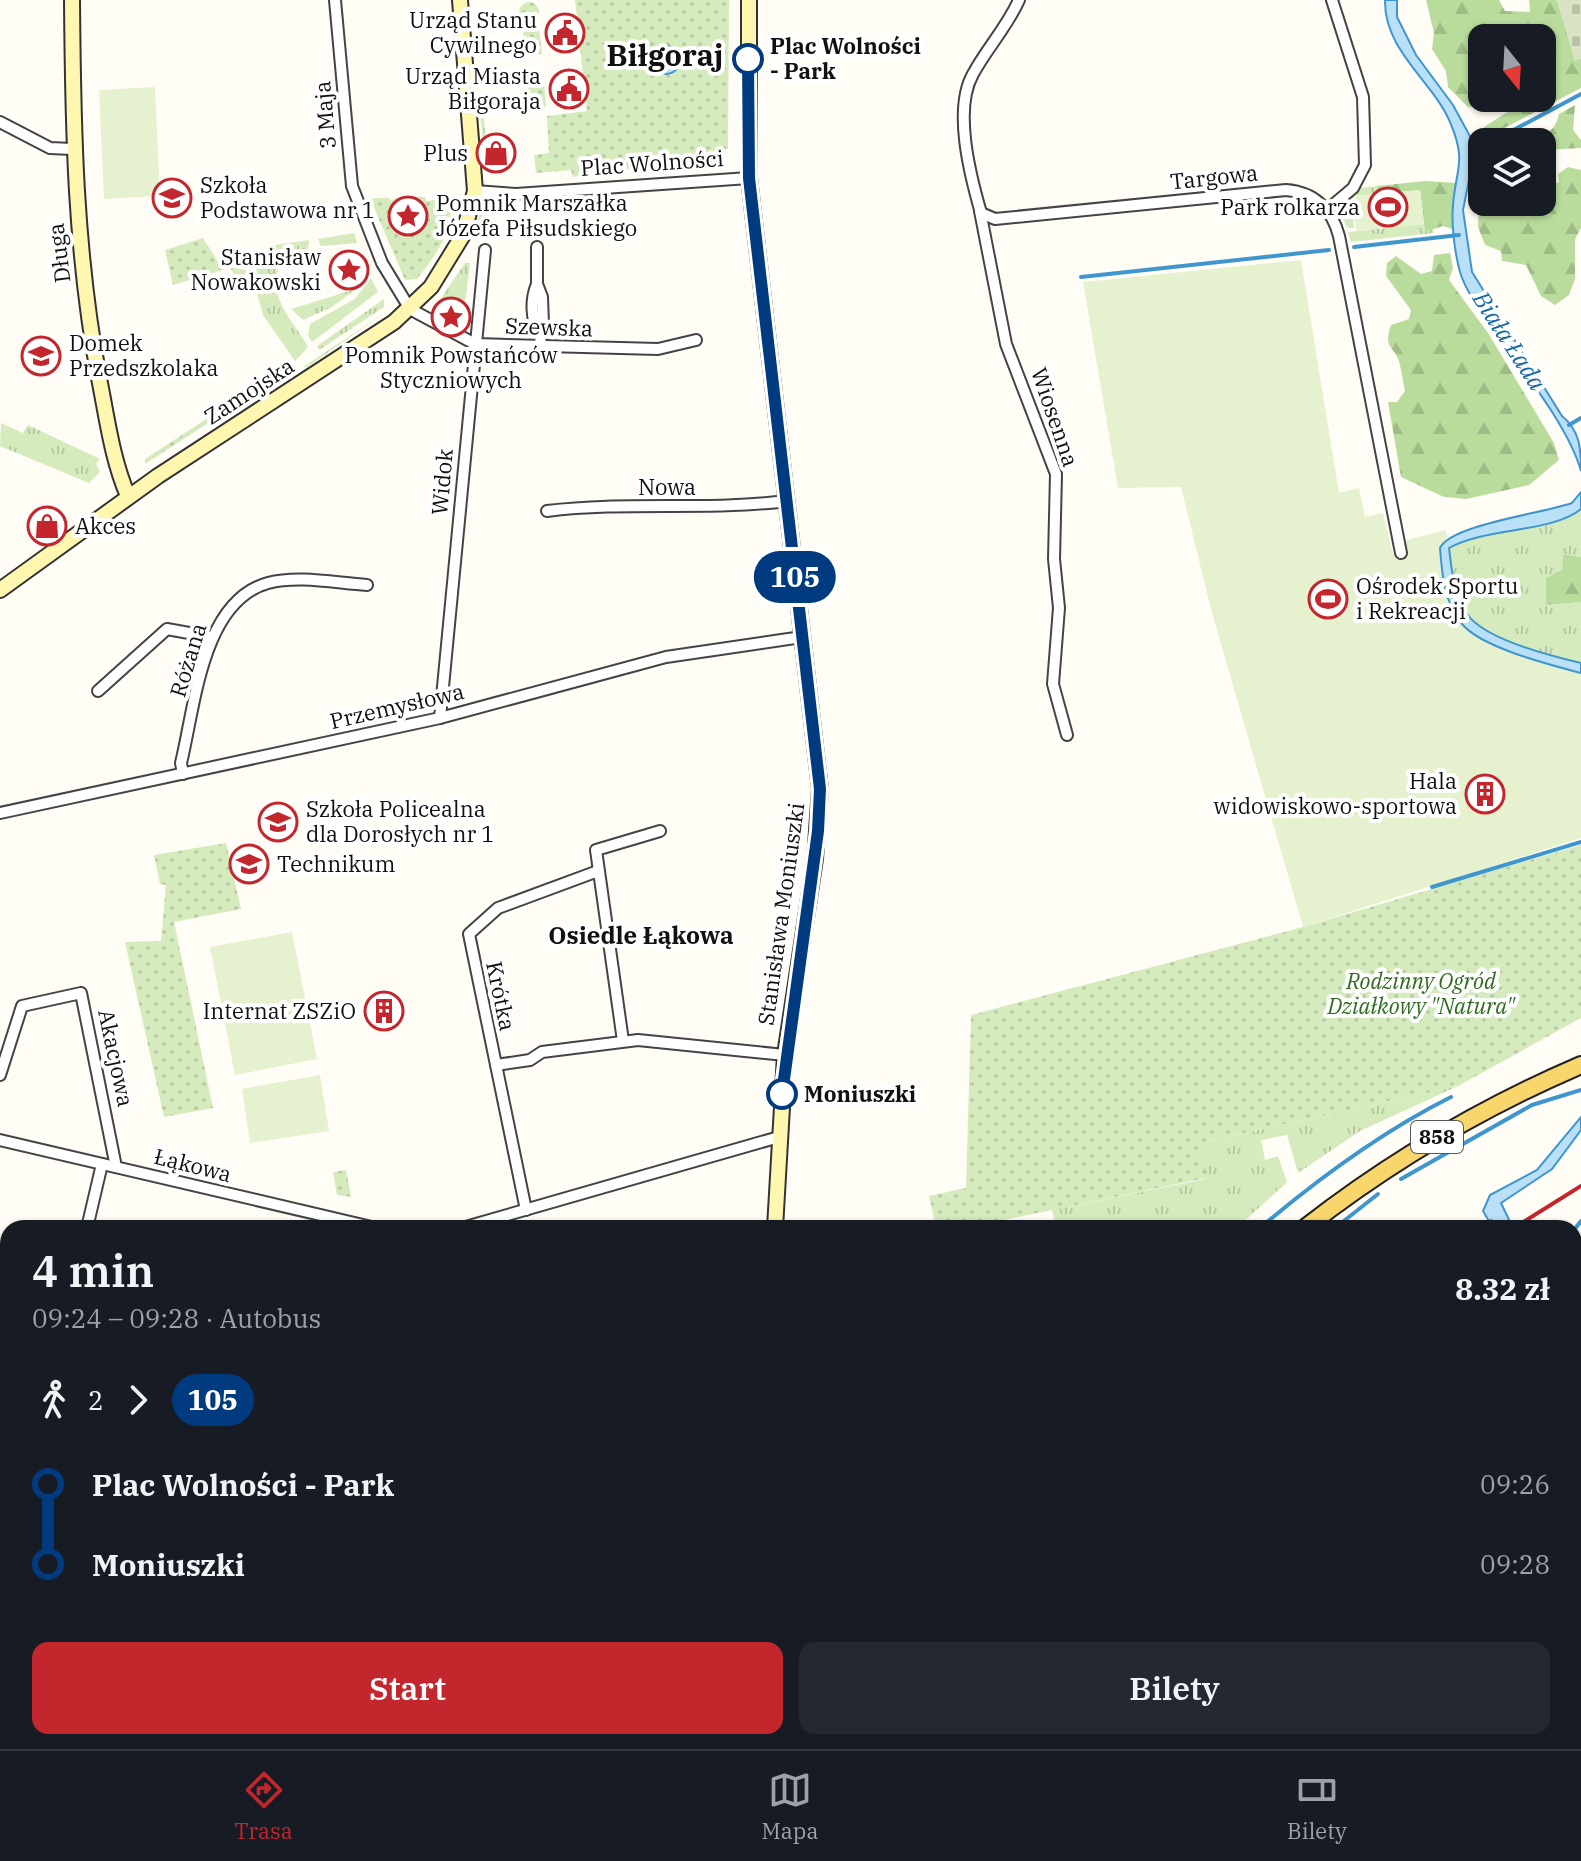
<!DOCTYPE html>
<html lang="pl">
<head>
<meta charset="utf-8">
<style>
  :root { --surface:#171b24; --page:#242831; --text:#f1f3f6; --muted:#9ea1a6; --line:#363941; --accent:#c4262e }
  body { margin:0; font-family:"IBM Plex Serif",serif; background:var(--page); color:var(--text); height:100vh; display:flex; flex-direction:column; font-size:30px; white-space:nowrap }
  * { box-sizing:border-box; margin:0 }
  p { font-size:26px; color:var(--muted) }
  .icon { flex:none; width:44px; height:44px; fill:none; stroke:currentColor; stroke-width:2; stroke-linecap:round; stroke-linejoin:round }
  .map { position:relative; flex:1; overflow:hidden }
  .drawer { position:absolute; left:0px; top:1220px; width:1582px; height:530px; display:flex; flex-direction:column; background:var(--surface); border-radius:24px 24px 0 0; box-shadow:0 2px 6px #0004 }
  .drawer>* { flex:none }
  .badge { padding:0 16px; border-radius:26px; font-size:28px; line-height:52px }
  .needle { width:52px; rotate:162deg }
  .buttons { position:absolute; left:1468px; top:24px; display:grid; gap:16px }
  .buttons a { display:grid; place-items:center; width:88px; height:88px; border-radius:16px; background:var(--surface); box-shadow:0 2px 6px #0004; font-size:40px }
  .map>.badge { position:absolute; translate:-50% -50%; box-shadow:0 0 0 4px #fff }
  .legs { display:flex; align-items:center; gap:12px; height:88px; padding:0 32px; font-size:26px }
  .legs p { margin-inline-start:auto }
  .headline { display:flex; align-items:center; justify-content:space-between; height:136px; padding:0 32px }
  h1 { font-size:44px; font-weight:600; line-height:60px }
  .button { display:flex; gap:16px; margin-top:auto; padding:16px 32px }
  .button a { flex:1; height:92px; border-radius:16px; background:var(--accent); color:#fff; font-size:32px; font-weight:600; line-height:92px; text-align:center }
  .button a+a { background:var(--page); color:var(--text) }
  ul { padding:0 32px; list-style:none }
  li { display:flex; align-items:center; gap:28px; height:80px; font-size:30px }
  li i { display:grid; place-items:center; width:12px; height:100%; margin:0 10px; background:currentColor }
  li i::after { content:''; width:20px; height:20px; margin:-10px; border:6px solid; border-radius:50%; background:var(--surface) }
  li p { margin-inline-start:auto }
  li:first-child i { background:linear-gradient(#0000 50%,currentColor 0) }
  li:last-child i { background:linear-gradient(currentColor 50%,#0000 0) }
  .tabs { display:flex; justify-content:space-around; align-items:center; height:112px; border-top:2px solid var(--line); background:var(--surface); font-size:22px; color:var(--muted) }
  .tabs a { display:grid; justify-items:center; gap:4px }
  .tabs .active { color:var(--accent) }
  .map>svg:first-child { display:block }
  .grass { fill:url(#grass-tufts) }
  .forest { fill:url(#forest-firs) }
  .cemetery { fill:url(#cemetery-stones) }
  .park { fill:url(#park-dots) }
  .pitch { fill:#e6f2cf }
  .water { fill:#b9e0f7; stroke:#3f96cf; stroke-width:2 }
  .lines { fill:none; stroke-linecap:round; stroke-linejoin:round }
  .stream { stroke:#3f96cf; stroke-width:4 }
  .river { stroke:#b9e0f7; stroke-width:22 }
  .street-casing { stroke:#444; stroke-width:14 }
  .secondary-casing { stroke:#333; stroke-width:18 }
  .primary-casing { stroke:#222; stroke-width:20 }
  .street { stroke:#fff; stroke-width:10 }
  .secondary { stroke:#fff6b0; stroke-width:14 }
  .primary { stroke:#f9d66b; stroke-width:16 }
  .rail { stroke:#c4262e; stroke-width:4 }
  .line-1-casing { stroke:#fff; stroke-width:18 }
  .line-1 { stroke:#003b80; stroke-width:12 }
  .stop-1-dot { fill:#fff; stroke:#003b80; stroke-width:4 }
  .labels { text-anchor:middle; stroke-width:8; stroke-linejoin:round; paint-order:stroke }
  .shield { fill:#fff; stroke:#585858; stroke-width:2 }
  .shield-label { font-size:20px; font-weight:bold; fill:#111 }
  .poi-label { font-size:22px; fill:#111; stroke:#fff; text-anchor:end }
  .stop-label { font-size:22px; font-weight:bold; fill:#111; stroke:#fff; text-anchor:start }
  .street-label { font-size:22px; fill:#111; stroke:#fff }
  .park-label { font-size:22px; font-style:italic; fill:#2f6b1f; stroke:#fff }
  .water-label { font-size:24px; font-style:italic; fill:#1768a6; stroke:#fff }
  .neighbourhood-label { font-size:24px; font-weight:bold; fill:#111; stroke:#fff }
  .district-label { font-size:30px; font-weight:bold; fill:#111; stroke:#fff }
</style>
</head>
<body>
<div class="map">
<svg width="1581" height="1749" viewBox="0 0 1581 1749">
  <defs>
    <pattern id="grass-tufts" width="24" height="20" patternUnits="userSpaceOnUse" patternTransform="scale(2)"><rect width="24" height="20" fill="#d5ebbd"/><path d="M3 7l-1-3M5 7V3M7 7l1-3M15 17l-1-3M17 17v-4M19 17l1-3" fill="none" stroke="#b6c8a1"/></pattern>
    <pattern id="forest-firs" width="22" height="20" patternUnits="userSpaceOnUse" patternTransform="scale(2)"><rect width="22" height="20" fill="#b9dc9c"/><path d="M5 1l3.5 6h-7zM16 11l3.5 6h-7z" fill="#9ebc85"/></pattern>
    <pattern id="cemetery-stones" width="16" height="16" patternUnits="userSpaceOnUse" patternTransform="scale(2)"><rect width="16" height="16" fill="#d9e3c4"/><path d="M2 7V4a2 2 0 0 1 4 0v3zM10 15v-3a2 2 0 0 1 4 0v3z" fill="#b9c2a7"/></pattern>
    <pattern id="park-dots" width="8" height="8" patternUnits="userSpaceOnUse" patternTransform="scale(2)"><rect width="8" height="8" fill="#d5ebbd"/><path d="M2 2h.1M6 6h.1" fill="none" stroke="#b6c8a1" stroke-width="1.8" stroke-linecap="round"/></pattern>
  </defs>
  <rect width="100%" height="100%" fill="#fffdf5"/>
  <g class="grass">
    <path d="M482,96L488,164L485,167L479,101Z"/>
    <path d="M1377,186L1379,194L1355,196L1352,200L1354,228H1347L1339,210L1359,188Z"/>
    <path d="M499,201L494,212L473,233L482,208Z"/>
    <path d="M1424,224L1425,232L1433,229L1434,233L1351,242L1348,232Z"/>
    <path d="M354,233L357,243L321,246L318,239Z"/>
    <path d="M309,240L308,250L286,258L279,268L267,259L251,269L249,266L268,256V246Z"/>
    <path d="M317,255L323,263L289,269L288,264L291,262Z"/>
    <path d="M268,262L278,270C268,299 296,324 308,347L295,361L263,315L255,286L246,288L229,267L251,271Z"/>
    <path d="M465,263H470L462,329L437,317L435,307Z"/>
    <path d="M371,278L378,292L312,342L308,336L310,324L355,299Z"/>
    <path d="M356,289L332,307L303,320L291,309Z"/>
    <path d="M384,299V307L319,350L317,346Z"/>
    <path d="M389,310L307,367H303Z"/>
    <path d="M1,423L23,433L28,425L100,459L96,464L100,472L89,483L0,446Z"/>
    <path d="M1581,509V557L1563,554L1562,570L1546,605L1581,602V663C1552,656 1484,639 1467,614C1453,593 1452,571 1449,548L1478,536Z"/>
    <path d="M1458,1086L1360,1131L1298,1173L1287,1135L1261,1140L1265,1160L1278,1156L1287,1182L1237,1228H1056L1052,1210L1205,1179L1199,1143Z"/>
    <path d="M8,1530V1742H419L403,1749H0V1532Z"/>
    <path d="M790,1742H941L929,1749H836L818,1745L817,1749H788Z"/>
  </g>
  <g class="forest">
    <path d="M1426,0H1499L1505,11L1530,12L1529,0H1557L1575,60L1581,58V88L1485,138L1484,127L1529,98H1542V38H1482V98L1489,100L1486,106L1468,107L1448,87L1446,71L1432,49L1434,33Z"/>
    <path d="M1575,105L1573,130L1581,140V148L1542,150V142H1523C1541,137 1555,134 1559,114Z"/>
    <path d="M1568,167L1581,170V228L1575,239V279L1569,295L1555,305L1541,296L1526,265L1502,261L1501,251L1485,245L1478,227L1479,202H1542V175L1547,187L1559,182L1558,174Z"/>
    <path d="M1425,181L1457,183L1453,207L1455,230L1443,226L1425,232L1420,190L1379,194L1377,186Z"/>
    <path d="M1450,253L1453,268L1449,280L1488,333L1554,443L1559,460L1529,485L1466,499L1444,497L1401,477L1388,402H1397L1405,391C1403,382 1402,374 1400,365C1396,345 1382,351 1391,325L1409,319L1411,310L1386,276L1387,263L1396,256L1421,274L1432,271L1434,255Z"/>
    <path d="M1563,554L1581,557V602L1546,605V578L1562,570Z"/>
    <path d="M1581,1491V1565L1574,1570V1492Z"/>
  </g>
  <path class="cemetery" d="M1557,0H1581V58L1575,61Z"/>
  <g class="park">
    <path d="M575,0H729L728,149L717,150L714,163L606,171L593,169L592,174L573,177L571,170L536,173L534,155L549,153L547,116L587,111Z"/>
    <circle cx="529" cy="12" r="10"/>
    <path d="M539,28L542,54L536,55L534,39L524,40L523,30Z"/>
    <path d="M544,81L546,107L530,108L527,83Z"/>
    <path d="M409,197H425L426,201L456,197C456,227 435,256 417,279L405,280L370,198H389L391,201L396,198L409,201Z"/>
    <path d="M203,238L223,270L173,285L165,250Z"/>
    <path d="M282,369L288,371L236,405L234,401Z"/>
    <path d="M231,403L233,407L145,464V459Z"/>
    <path d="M226,843L241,909L174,922L213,1108L164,1117L125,942L161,941L166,885L160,884L154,855Z"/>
    <path d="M1581,845V1018L1458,1086L1199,1143L1206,1178L965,1228H936L929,1196L966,1188L971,1015L1303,927Z"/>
    <path d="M346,1170L351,1196V1197L337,1195L333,1172Z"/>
  </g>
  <g class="pitch">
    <path d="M155,87L160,196L104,199L99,90Z"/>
    <path d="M1420,190L1424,224L1356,231L1353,201L1356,196Z"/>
    <path d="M1301,260L1339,493L1359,488L1365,517L1383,513L1393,554L1406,552L1404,541L1445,530L1448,537C1436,547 1440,564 1443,577C1446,593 1453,616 1466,627C1492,650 1548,665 1581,673V838L1303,927L1212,613L1181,487L1118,488L1083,282Z"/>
    <path d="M292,932L317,1059L235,1075L210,947Z"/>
    <path d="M320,1075L329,1131L250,1143L242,1089Z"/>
  </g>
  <g class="water">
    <path d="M1385,0H1397V17L1416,55L1453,105L1472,140L1471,170L1463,210L1472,272L1562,416C1580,431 1581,448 1581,471C1568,425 1519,366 1491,325C1480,309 1466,292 1460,272C1455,254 1451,224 1453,205C1456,167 1467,162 1450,122C1432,80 1384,51 1385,0Z"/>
    <circle cx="666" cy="60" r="14"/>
    <path d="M1581,492V509C1552,533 1486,527 1449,548C1452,571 1453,593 1467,614C1484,639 1551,656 1581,663V673C1551,665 1482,648 1462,624C1444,602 1442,575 1440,548C1450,525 1544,513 1572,503Z"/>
    <path d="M1581,1117V1130L1552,1169L1501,1203L1513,1228H1493L1483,1211L1490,1195L1537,1170Z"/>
  </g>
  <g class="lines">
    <g class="stream">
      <path d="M1491,142L1581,94"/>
      <path d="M1354,247L1459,235"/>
      <path d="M1081,277L1329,250"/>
      <path d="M1569,425L1581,418"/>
      <path d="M1432,887L1581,842"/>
      <path d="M1401,1179L1532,1105L1581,1090"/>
      <path d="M1260,1228C1319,1178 1381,1132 1451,1097"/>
      <path d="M1335,1228L1378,1194"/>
      <path d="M1479,1228L1491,1221"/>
      <path d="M1574,1230L1581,1221"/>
      <path d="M0,1637L8,1639"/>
      <path d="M282,1749L288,1742"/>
      <path d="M511,1749L527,1742"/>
    </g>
    <g class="river">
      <path d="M1574,1608H1581"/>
      <path d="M1199,1749L1202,1742"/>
    </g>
    <g class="street-casing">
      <g id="street">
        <path d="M335,0L352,186L382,263L410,309L475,344L658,349L696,340"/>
        <path d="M1019,0C1007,27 987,48 973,74C953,109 970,175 981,213L995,219L1286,190C1314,192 1332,209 1339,236L1401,553"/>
        <path d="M0,122L50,148L72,149"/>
        <path d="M475,191L516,194L749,178"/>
        <path d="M1327,210L1353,188L1365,165L1363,97L1332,0"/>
        <path d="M980,211L1006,344L1056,474L1054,559L1059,608L1053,684L1067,735"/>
        <path d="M537,247V284L542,297L543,325L539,348"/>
        <path d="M537,284C531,298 530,320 540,332"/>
        <path d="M547,511C627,501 707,511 787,501"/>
        <path d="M98,691L167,629L211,637"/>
        <path d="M440,718L485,250"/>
        <path d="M183,774L181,763C195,706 202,601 268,583C299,575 335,583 367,585"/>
        <path d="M0,813L440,718L666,657L802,637"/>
        <path d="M623,1041L596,850L660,831"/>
        <path d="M496,1065L530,1060L542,1052L638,1040L785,1055"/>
        <path d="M0,1075L22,1006L81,993L116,1167"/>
        <path d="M0,1140L376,1228"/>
        <path d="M526,1210L469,934L498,908L598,871"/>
        <path d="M87,1228L102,1164"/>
        <path d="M462,1228L779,1137"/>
        <path d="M0,1380L8,1362"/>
        <path d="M437,1749L451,1742"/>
        <path d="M1011,1749L1021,1742"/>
      </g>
    </g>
    <g class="secondary-casing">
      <g id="secondary">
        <path d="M72,0C73,129 75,250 99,378C107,418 112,459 128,496"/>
        <path d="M749,0V178L820,789L815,859L785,1055L775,1228"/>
        <path d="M0,590L158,476L394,322L431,287L463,235L475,191L460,0"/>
        <path d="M754,1749L755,1742"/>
      </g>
    </g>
    <g class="primary-casing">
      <g id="primary">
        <path d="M1305,1228C1391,1161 1481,1108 1581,1065"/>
        <path d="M479,1749L494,1742"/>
      </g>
    </g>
    <use href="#street" class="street"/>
    <use href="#secondary" class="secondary"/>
    <use href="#primary" class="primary"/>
    <g class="rail">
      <path d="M1514,1228L1581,1186"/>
      <path d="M642,1749L657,1742"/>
      <path d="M681,1749L693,1742"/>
    </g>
  </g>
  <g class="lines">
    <g class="line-1-casing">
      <path id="line-1" d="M748,59L749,178L820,789L818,831L782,1094"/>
    </g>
    <use href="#line-1" class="line-1"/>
  </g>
  <defs>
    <g id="civic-ring" transform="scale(2)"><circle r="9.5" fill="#fff" stroke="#c4262e" stroke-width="1.5"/><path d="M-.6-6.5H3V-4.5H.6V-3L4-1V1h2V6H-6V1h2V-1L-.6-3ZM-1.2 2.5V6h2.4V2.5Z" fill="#c4262e"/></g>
    <g id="shop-ring" transform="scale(2)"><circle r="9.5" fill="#fff" stroke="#c4262e" stroke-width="1.5"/><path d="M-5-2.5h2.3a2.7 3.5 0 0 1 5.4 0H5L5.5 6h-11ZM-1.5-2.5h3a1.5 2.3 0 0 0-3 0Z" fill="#c4262e"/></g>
    <g id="school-ring" transform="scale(2)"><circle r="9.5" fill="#fff" stroke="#c4262e" stroke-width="1.5"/><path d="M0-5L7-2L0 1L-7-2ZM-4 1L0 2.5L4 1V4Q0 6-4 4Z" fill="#c4262e"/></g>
    <g id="stadium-ring" transform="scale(2)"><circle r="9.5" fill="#fff" stroke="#c4262e" stroke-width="1.5"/><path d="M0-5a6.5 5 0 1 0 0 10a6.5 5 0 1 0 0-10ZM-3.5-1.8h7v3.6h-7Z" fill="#c4262e"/></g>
    <g id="sight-ring" transform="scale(2)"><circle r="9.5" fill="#fff" stroke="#c4262e" stroke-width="1.5"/><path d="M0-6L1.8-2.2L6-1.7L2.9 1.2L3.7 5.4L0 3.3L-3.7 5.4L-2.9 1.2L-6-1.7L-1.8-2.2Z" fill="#c4262e"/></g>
    <g id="building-ring" transform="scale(2)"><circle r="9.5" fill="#fff" stroke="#c4262e" stroke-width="1.5"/><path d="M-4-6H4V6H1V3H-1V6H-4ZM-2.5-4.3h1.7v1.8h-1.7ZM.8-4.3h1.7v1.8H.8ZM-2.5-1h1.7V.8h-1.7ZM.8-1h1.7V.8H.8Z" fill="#c4262e"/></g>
    <g id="university-ring" transform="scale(2)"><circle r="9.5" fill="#fff" stroke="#c4262e" stroke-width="1.5"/><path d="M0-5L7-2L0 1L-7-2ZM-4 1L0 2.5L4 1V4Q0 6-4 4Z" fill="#c4262e"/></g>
  </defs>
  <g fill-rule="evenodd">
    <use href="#civic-ring" x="565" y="33"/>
    <use href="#civic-ring" x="569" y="89"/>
    <use href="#shop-ring" x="496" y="153"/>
    <use href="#school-ring" x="172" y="198"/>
    <use href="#stadium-ring" x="1388" y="207"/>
    <use href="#sight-ring" x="408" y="216"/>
    <use href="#sight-ring" x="349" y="270"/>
    <use href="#sight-ring" x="451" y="317"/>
    <use href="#school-ring" x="41" y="356"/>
    <use href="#shop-ring" x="47" y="526"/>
    <use href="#stadium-ring" x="1328" y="599"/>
    <use href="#building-ring" x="1485" y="794"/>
    <use href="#university-ring" x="278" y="822"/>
    <use href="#school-ring" x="249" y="864"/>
    <use href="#building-ring" x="384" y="1011"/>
  </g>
  <g class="stop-1-dot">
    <circle cx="748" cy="59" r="14"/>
    <circle cx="782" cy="1094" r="14"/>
  </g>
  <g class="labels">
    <rect class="shield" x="1411" y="1121" width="52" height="32" rx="6"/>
    <g class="shield-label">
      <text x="1437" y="1144">858</text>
    </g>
    <g class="poi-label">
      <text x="537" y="28">Urząd Stanu<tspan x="537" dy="25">Cywilnego</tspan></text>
      <text x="541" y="84">Urząd Miasta<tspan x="541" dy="25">Biłgoraja</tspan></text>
      <text x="468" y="161">Plus</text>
      <text x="200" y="193" text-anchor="start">Szkoła<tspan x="200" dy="25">Podstawowa nr 1</tspan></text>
      <text x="436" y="211" text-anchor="start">Pomnik Marszałka<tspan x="436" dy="25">Józefa Piłsudskiego</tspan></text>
      <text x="1360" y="215">Park rolkarza</text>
      <text x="321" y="265">Stanisław<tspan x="321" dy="25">Nowakowski</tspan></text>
      <text x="69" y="351" text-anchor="start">Domek<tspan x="69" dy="25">Przedszkolaka</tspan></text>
      <text x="451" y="363" text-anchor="middle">Pomnik Powstańców<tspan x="451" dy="25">Styczniowych</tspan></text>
      <text x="75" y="534" text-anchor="start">Akces</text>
      <text x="1356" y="594" text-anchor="start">Ośrodek Sportu<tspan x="1356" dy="25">i Rekreacji</tspan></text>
      <text x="1457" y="789">Hala<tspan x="1457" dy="25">widowiskowo-sportowa</tspan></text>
      <text x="306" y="817" text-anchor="start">Szkoła Policealna<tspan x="306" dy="25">dla Dorosłych nr 1</tspan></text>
      <text x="277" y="872" text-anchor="start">Technikum</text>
      <text x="356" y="1019">Internat ZSZiO</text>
    </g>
    <g class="stop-label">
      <text x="770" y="54">Plac Wolności<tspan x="770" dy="25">- Park</tspan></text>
      <text x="804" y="1102">Moniuszki</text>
    </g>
    <g class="street-label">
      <text transform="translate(325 115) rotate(-95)" y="8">3 Maja</text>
      <text transform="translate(652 163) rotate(-4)" y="8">Plac Wolności</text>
      <text transform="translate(1214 177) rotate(-6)" y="8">Targowa</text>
      <text transform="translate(59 253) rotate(-97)" y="8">Długa</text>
      <text transform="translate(549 327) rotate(2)" y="8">Szewska</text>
      <text transform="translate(249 391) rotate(-33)" y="8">Zamojska</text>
      <text transform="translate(1055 417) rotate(71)" y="8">Wiosenna</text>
      <text transform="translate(442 482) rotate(-85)" y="8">Widok</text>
      <text x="667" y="495">Nowa</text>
      <text transform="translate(188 660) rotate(-73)" y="8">Różana</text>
      <text transform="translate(397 706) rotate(-13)" y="8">Przemysłowa</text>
      <text transform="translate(781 914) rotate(-82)" y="8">Stanisława Moniuszki</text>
      <text transform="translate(501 996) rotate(78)" y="8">Krótka</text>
      <text transform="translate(116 1058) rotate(78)" y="8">Akacjowa</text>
      <text transform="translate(193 1165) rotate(14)" y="8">Łąkowa</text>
    </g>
    <g class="park-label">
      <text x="1421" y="989">Rodzinny Ogród<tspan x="1421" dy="25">Działkowy "Natura"</tspan></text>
    </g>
    <g class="water-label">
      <text transform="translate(1509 341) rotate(57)" y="8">Biała Łada</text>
    </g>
    <g class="neighbourhood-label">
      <text x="641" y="944">Osiedle Łąkowa</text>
    </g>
    <g class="district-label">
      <text x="665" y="66">Biłgoraj</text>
    </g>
  </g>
</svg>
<div class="buttons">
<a><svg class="needle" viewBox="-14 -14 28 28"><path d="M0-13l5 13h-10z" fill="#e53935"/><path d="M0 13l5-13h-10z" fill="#9ea1a6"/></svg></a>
<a><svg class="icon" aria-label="layers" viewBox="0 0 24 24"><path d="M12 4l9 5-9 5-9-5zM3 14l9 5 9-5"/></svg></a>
</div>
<b class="badge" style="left:795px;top:577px;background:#003b80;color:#fff">105</b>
<section class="drawer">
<div class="headline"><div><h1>4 min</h1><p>09:24 – 09:28 · Autobus</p></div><b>8.32 zł</b></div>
<div class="legs"><svg class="icon" aria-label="walk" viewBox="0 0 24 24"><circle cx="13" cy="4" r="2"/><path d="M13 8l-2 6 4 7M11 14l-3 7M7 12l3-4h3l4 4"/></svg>2<svg class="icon" aria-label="forward" viewBox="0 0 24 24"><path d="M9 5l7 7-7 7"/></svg><b class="badge" style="background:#003b80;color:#fff">105</b></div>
<ul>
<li><i style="color:#003b80"></i><b>Plac Wolności - Park</b><p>09:26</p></li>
<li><i style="color:#003b80"></i><b>Moniuszki</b><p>09:28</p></li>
</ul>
<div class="button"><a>Start</a><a>Bilety</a></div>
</section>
</div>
<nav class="tabs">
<a class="active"><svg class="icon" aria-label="directions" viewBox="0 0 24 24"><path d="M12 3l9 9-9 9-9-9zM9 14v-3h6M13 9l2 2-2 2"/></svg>Trasa</a>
<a><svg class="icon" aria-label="map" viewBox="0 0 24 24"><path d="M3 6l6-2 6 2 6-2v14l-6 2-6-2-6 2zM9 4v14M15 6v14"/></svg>Mapa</a>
<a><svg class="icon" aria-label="tickets" viewBox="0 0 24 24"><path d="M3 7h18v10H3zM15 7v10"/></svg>Bilety</a>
</nav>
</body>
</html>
